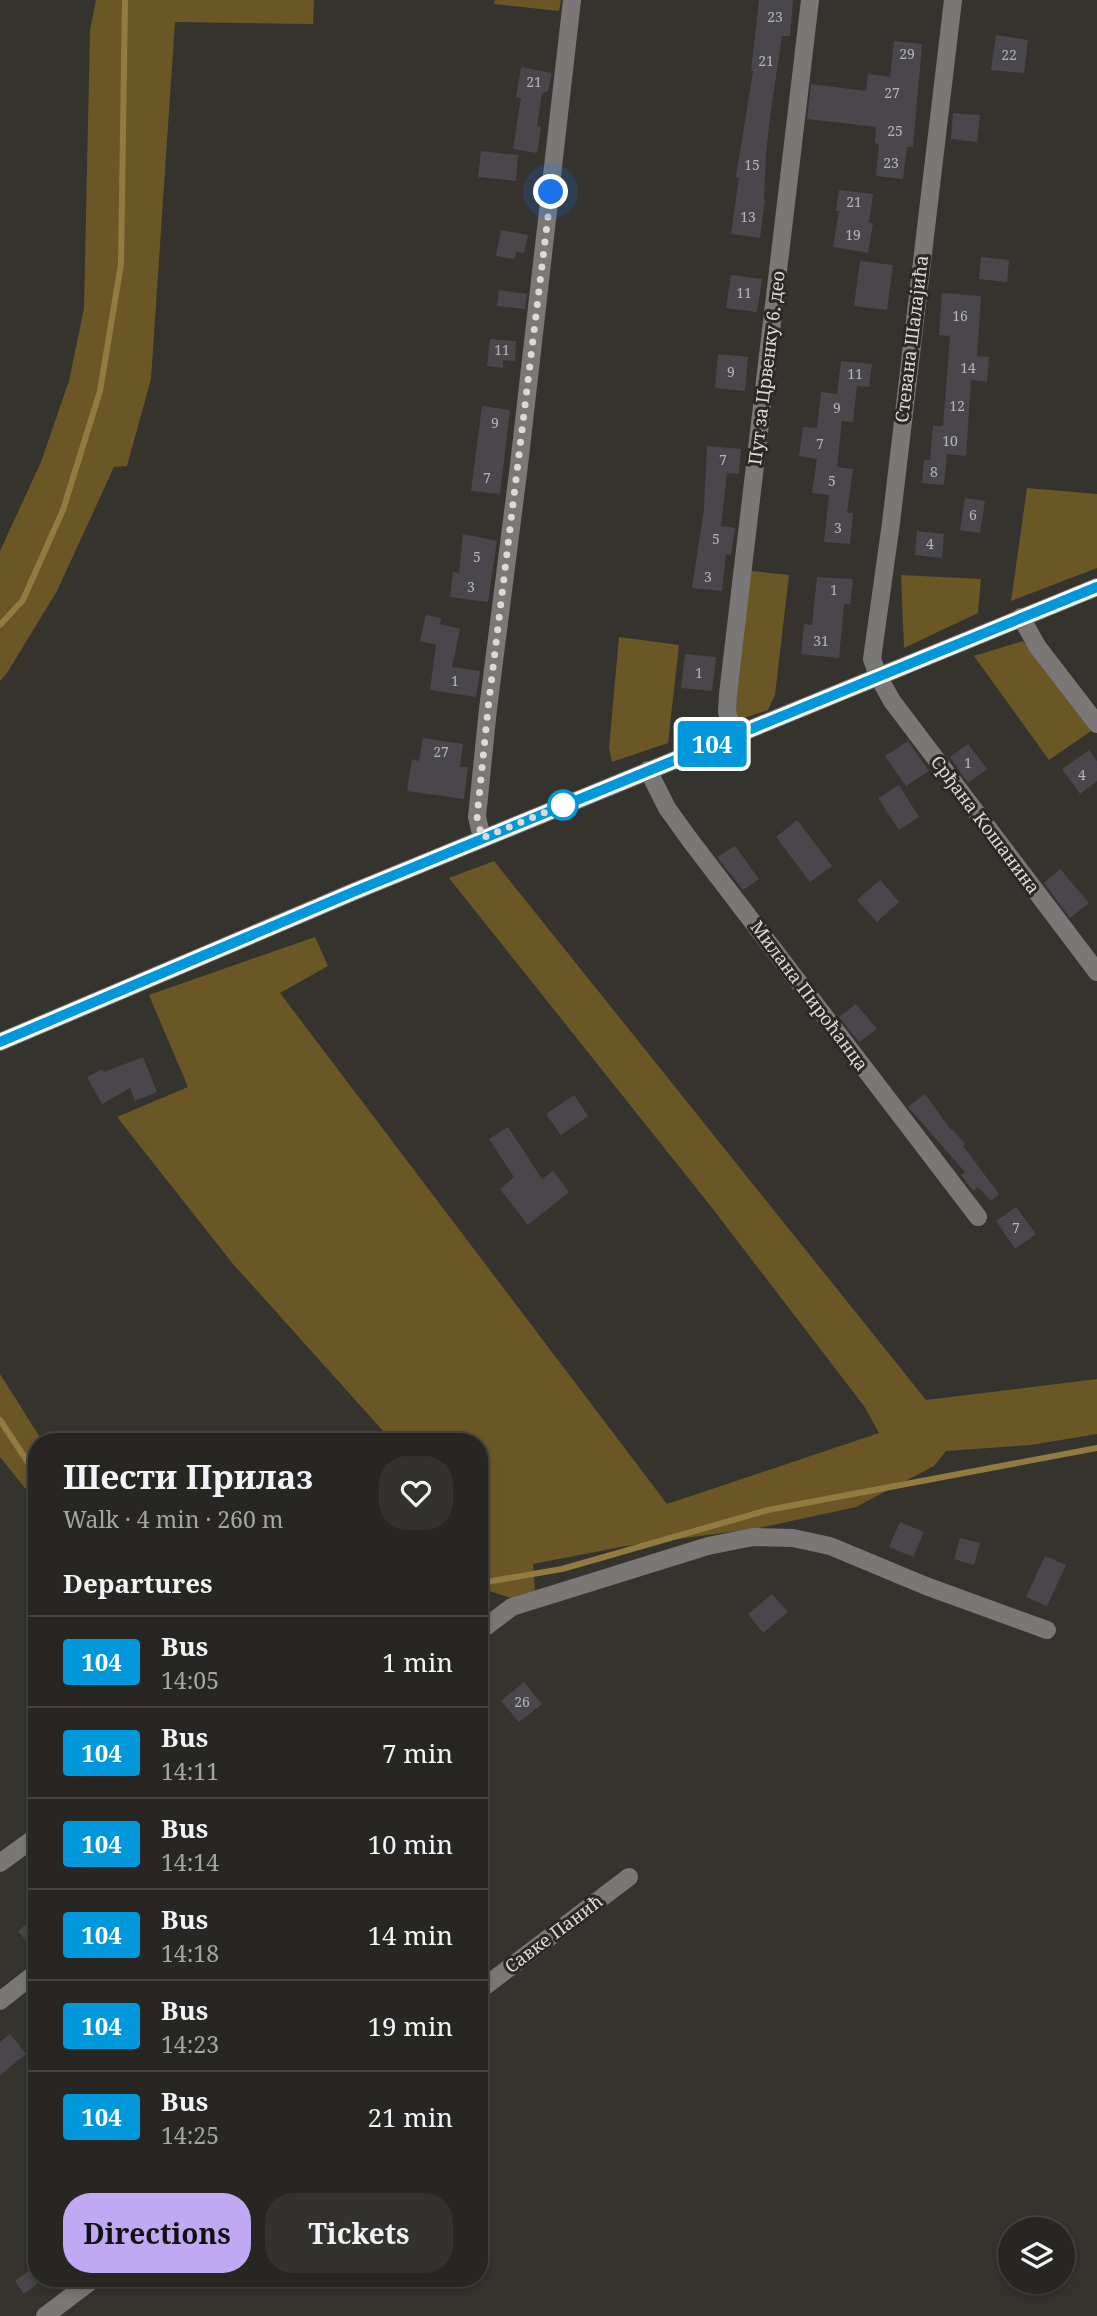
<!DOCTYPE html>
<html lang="en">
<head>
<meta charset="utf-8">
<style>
  :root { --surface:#282622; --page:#34322f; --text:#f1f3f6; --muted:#a5a5a5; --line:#444340; --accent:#c0a8f3 }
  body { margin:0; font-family:"Noto Serif",serif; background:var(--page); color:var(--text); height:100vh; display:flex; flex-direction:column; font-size:26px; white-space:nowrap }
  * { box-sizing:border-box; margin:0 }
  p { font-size:23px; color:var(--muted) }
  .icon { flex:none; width:38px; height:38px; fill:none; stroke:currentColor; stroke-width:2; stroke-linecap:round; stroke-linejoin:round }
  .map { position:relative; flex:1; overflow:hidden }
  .details { position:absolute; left:28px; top:1433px; width:460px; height:854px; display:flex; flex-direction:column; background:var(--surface); border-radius:28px; box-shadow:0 4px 10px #0003,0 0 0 2px var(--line) }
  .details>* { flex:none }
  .badge { padding:0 14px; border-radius:5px; font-size:24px; line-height:46px }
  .fabs { position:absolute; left:998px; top:2217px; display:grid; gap:14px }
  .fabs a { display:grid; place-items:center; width:77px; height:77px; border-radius:50%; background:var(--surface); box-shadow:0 4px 10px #0003,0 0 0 2px var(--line); font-size:35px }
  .you { position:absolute; width:35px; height:35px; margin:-18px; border:5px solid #fff; border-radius:50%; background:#1a73e8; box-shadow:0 0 0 10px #1a73e833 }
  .map>.badge { position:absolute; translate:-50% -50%; box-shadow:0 0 0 4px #fff }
  h2 { padding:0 35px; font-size:26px; line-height:63px }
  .round { display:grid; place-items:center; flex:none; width:74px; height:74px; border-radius:28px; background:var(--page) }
  .summary { display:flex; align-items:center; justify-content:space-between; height:119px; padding:0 35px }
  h1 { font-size:33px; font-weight:700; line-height:52px }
  .primary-button { display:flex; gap:14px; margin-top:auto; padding:14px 35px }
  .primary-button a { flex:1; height:80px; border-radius:28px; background:var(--accent); color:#111; font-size:28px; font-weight:700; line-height:80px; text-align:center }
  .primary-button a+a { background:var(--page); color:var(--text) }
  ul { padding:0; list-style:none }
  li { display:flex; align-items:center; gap:21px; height:91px; padding:0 35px; border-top:2px solid var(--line) }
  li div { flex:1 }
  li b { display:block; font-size:26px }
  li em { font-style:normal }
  li .badge { min-width:77px; font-weight:700; text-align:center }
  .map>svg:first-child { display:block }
  .green { fill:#6a5725 }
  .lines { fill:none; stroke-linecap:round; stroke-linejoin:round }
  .stream { stroke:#917b41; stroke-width:6 }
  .building { fill:#49474c }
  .minor { stroke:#797876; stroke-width:18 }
  .line-casing { stroke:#fff; stroke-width:16 }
  .line { stroke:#0098da; stroke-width:10 }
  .walk { stroke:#dbdad7; stroke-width:7; stroke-dasharray:0 12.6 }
  .stop-dot { fill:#fff; stroke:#0098da; stroke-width:3.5 }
  .labels { text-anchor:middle; stroke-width:6; stroke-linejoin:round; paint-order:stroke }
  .number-label { font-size:14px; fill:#b6b5b4 }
  .street-label { font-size:18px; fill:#dbdad7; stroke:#2b2925 }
</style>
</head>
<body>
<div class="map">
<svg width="1097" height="2316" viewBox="0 0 1097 2316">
  <rect width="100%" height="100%" fill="#35332e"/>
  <g class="green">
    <path d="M96,0H314L313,24L175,22L151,379L127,466L114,467L57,591L7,673L0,681V551L41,462L69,381L84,308L90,30Z"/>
    <path d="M495,0H561L559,11L494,4Z"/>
    <path d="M1027,488L1097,494V568L1011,601Z"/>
    <path d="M751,571L789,575L775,695L768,710L735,721L736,680Z"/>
    <path d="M901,575L981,579L978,613L904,648Z"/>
    <path d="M619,637L679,645L668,743L612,762L609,748Z"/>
    <path d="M1023,641L1091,731L1049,760L974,656Z"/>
    <path d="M494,861L926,1400L1097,1379V1434L1031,1445L946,1451L934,1466L856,1507L759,1528L626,1546L533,1564L535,1592L514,1599L480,1588V1442H393L233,1264L117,1117L188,1087L149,995L315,937L328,966L280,993L667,1504L879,1433L864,1406L709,1204L449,878Z"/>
    <path d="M0,1374L43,1442H37V1503L0,1457Z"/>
  </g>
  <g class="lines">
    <g class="stream">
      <path d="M0,625L23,600L63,510L100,391L121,264L125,0"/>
      <path d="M0,1420L37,1476"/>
      <path d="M480,1583L562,1569L768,1510L1097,1448"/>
    </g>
  </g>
  <g class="building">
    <path d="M759,0H793L790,36H782L771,110L766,153L764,199L765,200L760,238L731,234L739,178L736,177L753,71H751Z"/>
    <path d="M996,35L1028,40L1024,73L991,70Z"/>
    <path d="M894,41L922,44L913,147H907L903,179L876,176L879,144L875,143L876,127L807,119L811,84L866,91L868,74L890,77Z"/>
    <path d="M521,67L552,73L548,91L542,93L537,126L541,127L537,153L513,149L521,98H516Z"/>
    <path d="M953,113L980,115L977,142L951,139Z"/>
    <path d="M481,151L518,155L516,181L478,177Z"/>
    <path d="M839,190L873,194L869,223H873L868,253L833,247L839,211H836Z"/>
    <path d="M501,230L528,235L524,253L516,252L515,259L496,256Z"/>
    <path d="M981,257L1009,260L1007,282L979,279Z"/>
    <path d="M860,261L893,265L887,310L854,306Z"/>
    <path d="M731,275L762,279L757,312L726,308Z"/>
    <path d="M499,290L527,294L525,309L497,306Z"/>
    <path d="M942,293L981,296L977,356L989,357L987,382L971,380L966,456L947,454L944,485L922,483L924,460H930L933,426H943L950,336L939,335Z"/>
    <path d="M490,339L516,341L515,361L503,360V368L487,366Z"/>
    <path d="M718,354L748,357L745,391L715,388Z"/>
    <path d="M841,361L872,364L869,387L857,386L853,422L842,421L837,467L853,469L847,513H853L850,544L824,542L829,495L812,493L817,459L799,456L803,427L817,428L821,392L837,394Z"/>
    <path d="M482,406L510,410L500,494L471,491Z"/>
    <path d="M707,446L741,449L739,474L727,473L721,526L735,528L731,555L726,554L722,591L692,588L704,509Z"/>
    <path d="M965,498L985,501L980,533L960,530Z"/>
    <path d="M917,531L944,534L942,558L915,555Z"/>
    <path d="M463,534L497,541L488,602L450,597L453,572L459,573Z"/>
    <path d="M817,577L853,579L850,604H844L839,658L801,654L804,624L812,625Z"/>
    <path d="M426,615L441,618L440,624L460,629L452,667L480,671L476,697L430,690L436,645L420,641Z"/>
    <path d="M685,654L716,657L712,691L681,688Z"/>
    <path d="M423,738L463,744L460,767H468L464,799L407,791L412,759L419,761Z"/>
    <path d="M908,741L929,771L906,786L885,756Z"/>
    <path d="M968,744L987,769L968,783L950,757Z"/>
    <path d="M1089,750L1097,761V781L1080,794L1062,769Z"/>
    <path d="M899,785L919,817L899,830L878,798Z"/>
    <path d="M797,820L832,866L810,882L776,837Z"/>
    <path d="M735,846L759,879L743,890L717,857Z"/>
    <path d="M1060,869L1089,903L1070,918L1044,883Z"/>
    <path d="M880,880L899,902L877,922L857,900Z"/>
    <path d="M856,1004L877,1029L859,1042L839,1017Z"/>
    <path d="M143,1057L157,1092L135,1101L130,1088L102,1104L87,1077L102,1069L104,1072Z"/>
    <path d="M925,1094L951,1130L952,1129L965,1144L963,1146L999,1194L991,1201L978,1187L973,1191L961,1175L965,1172L908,1107Z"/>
    <path d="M574,1095L588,1116L561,1135L546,1114Z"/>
    <path d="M508,1127L542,1179L553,1171L569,1192L528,1225L500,1189L514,1177L489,1139Z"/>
    <path d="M1016,1207L1036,1234L1015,1249L996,1221Z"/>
    <path d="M900,1522L924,1532L913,1557L889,1547Z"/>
    <path d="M960,1538L980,1543L974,1565L954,1559Z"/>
    <path d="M1045,1556L1066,1565L1047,1606L1026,1597Z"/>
    <path d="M772,1594L788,1612L763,1633L748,1614Z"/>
    <path d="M524,1682L542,1704L519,1722L501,1701Z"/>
    <path d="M37,1916V1954L18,1931Z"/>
    <path d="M10,2034L26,2054L0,2075V2042Z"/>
    <path d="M37,2265V2284L24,2294L15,2281Z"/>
  </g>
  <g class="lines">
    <g class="minor">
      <path d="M953,0L891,523L872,659L878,676L892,701L1097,972"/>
      <path d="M1021,617L1037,646L1097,724"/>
      <path d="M734,735L727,712L728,694L810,0"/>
      <path d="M648,770L667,808L690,840L978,1217"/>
      <path d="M482,838L477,817L488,709L519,465L572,0"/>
      <path d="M0,1042L353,892L1097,587"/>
      <path d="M480,1631L512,1607L708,1546L753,1537L793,1538L830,1546L926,1586L1047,1630"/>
      <path d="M0,1863L37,1836"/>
      <path d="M480,1990L629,1877"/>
      <path d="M0,2001L37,1972"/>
      <path d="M45,2316L95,2278"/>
    </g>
  </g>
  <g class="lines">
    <g class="line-casing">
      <path id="line" d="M0,1042L353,892L1097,587"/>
    </g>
    <use href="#line" class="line"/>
    <path class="walk" d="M551,192L488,709L477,817L482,838L563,805"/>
  </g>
  <circle class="stop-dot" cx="563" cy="805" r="14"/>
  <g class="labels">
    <g class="number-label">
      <text x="775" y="22">23</text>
      <text x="907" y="59">29</text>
      <text x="1009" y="60">22</text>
      <text x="766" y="66">21</text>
      <text x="534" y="87">21</text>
      <text x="892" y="98">27</text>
      <text x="895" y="136">25</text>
      <text x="891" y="168">23</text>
      <text x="752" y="170">15</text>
      <text x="854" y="207">21</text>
      <text x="748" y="222">13</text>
      <text x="853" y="240">19</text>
      <text x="744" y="298">11</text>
      <text x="960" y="321">16</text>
      <text x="502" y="355">11</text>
      <text x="968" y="373">14</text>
      <text x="731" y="377">9</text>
      <text x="855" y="379">11</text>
      <text x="957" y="411">12</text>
      <text x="837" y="413">9</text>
      <text x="495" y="428">9</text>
      <text x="950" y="446">10</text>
      <text x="820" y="449">7</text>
      <text x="723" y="465">7</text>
      <text x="934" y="477">8</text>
      <text x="487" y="483">7</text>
      <text x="832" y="486">5</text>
      <text x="973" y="520">6</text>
      <text x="838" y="533">3</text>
      <text x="716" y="544">5</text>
      <text x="930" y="549">4</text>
      <text x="477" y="562">5</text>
      <text x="708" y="582">3</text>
      <text x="471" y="592">3</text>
      <text x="834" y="595">1</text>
      <text x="821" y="646">31</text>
      <text x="699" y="678">1</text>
      <text x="455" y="686">1</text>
      <text x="441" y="757">27</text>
      <text x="968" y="768">1</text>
      <text x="1082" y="780">4</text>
      <text x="1016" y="1233">7</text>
      <text x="522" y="1707">26</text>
    </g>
    <g class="street-label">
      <text transform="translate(912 339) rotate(-83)" y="6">Стевана Шалајића</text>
      <text transform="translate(767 368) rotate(-83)" y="6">Пут за Црвенку 6. део</text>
      <text transform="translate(985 825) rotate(53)" y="6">Срђана Кошанина</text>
      <text transform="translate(809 996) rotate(53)" y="6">Милана Пироћанца</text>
      <text transform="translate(554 1934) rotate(-37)" y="6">Савке Панић</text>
    </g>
  </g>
</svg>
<div class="fabs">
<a><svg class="icon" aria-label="layers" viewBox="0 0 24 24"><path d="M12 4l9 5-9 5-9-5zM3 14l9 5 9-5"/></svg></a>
</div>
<div class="you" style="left:551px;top:192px"></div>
<b class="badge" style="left:712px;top:744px;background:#0098da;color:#fff">104</b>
<section class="details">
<div class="summary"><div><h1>Шести Прилаз</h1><p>Walk · 4 min · 260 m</p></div><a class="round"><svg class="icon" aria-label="heart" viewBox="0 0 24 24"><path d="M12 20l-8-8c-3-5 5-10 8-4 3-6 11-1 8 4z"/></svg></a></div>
<h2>Departures</h2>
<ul>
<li><span class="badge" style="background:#0098da;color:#fff">104</span><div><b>Bus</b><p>14:05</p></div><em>1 min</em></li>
<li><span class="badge" style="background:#0098da;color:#fff">104</span><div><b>Bus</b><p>14:11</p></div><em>7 min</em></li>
<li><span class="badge" style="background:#0098da;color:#fff">104</span><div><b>Bus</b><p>14:14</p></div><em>10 min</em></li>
<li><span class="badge" style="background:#0098da;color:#fff">104</span><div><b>Bus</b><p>14:18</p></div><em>14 min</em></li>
<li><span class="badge" style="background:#0098da;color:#fff">104</span><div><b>Bus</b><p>14:23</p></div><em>19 min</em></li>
<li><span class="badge" style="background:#0098da;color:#fff">104</span><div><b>Bus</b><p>14:25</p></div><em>21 min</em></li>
</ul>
<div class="primary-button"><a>Directions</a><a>Tickets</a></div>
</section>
</div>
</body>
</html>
